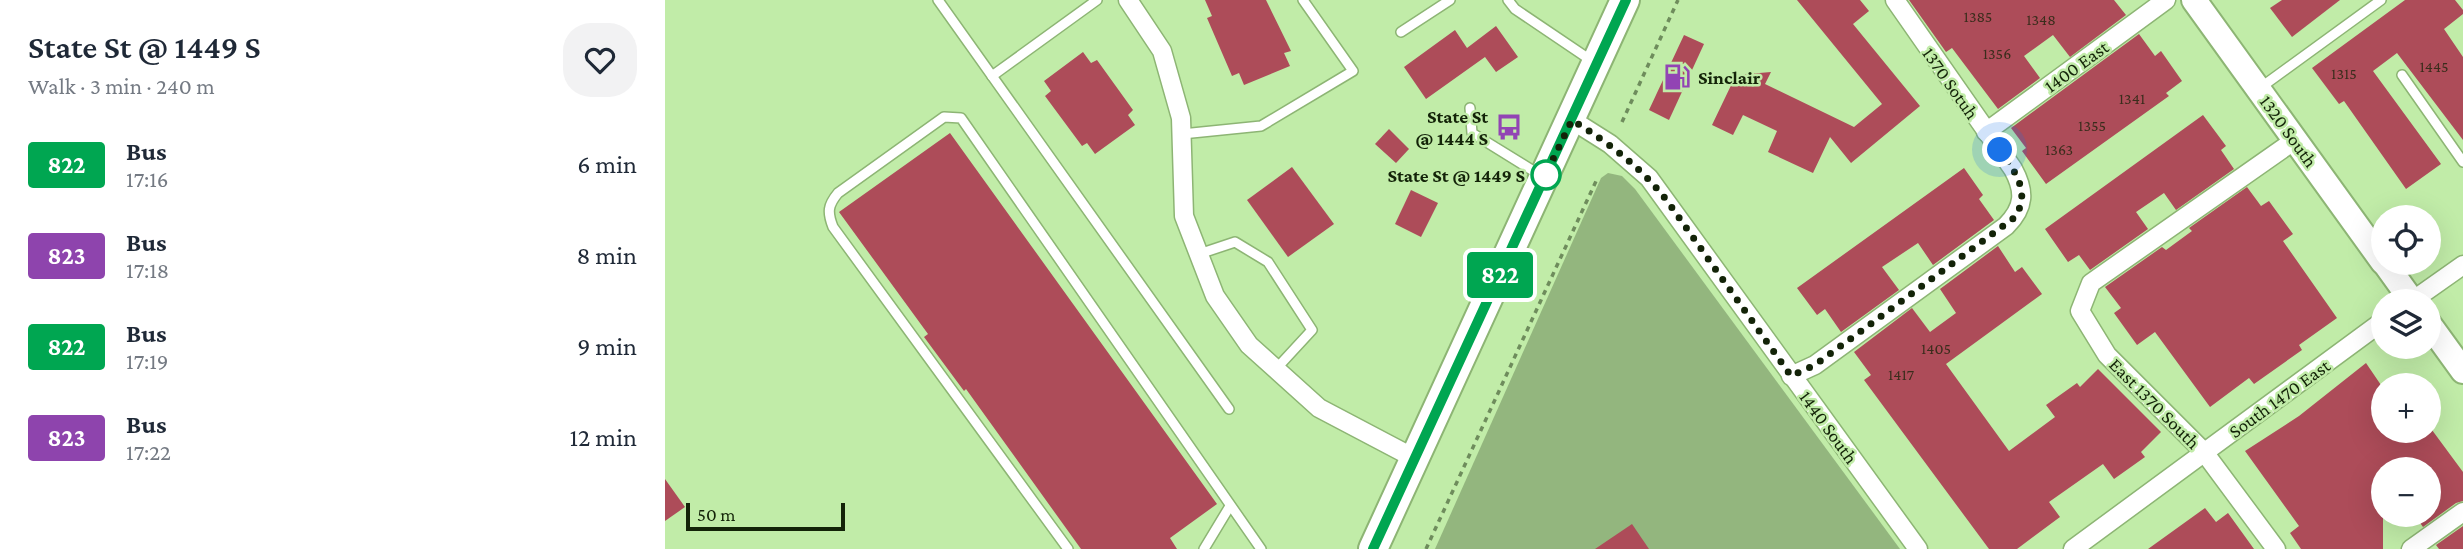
<!DOCTYPE html>
<html lang="en">
<head>
<meta charset="utf-8">
<style>
  :root { --surface:#fff; --page:#f2f2f3; --text:#1f2937; --muted:#747a83 }
  body { margin:0; font-family:"Crimson Pro",serif; background:var(--page); color:var(--text); height:100vh; display:flex; flex-direction:column; font-size:26px; white-space:nowrap }
  * { box-sizing:border-box; margin:0 }
  p { font-size:23px; color:var(--muted) }
  .icon { flex:none; width:38px; height:38px; fill:none; stroke:currentColor; stroke-width:2; stroke-linecap:round; stroke-linejoin:round }
  .map { position:relative; flex:1; overflow:hidden }
  .sheet { display:flex; flex-direction:column; background:var(--surface); width:665px }
  .sheet>* { flex:none }
  .badge { padding:0 14px; border-radius:5px; font-size:24px; line-height:46px }
  .tools { position:absolute; left:1706px; top:205px; display:grid; gap:14px }
  .tools a { display:grid; place-items:center; width:70px; height:70px; border-radius:50%; background:var(--surface); box-shadow:0 7px 28px #0002; font-size:35px }
  .scale { position:absolute; left:21px; bottom:18px; width:159px; box-sizing:border-box; padding-left:7px; border:4px solid #132308; border-top:0; font-size:19px; line-height:24px; white-space:nowrap; color:#132308; -webkit-text-stroke:5px #c1eca8; paint-order:stroke }
  .you { position:absolute; width:35px; height:35px; margin:-18px; border:5px solid #fff; border-radius:50%; background:#1a73e8; box-shadow:0 0 0 10px #1a73e833 }
  .map>.badge { position:absolute; translate:-50% -50%; box-shadow:0 0 0 4px #fff }
  .round { display:grid; place-items:center; flex:none; width:74px; height:74px; border-radius:28px; background:var(--page) }
  .headline { display:flex; align-items:center; justify-content:space-between; height:119px; padding:0 28px }
  h1 { font-size:33px; font-weight:600; line-height:52px }
  ul { padding:0; list-style:none }
  li { display:flex; align-items:center; gap:21px; height:91px; padding:0 28px }
  li div { flex:1 }
  li b { display:block; font-size:26px }
  li em { font-style:normal }
  li .badge { min-width:77px; font-weight:700; text-align:center }
  main { display:flex; flex:1; min-height:0 }
  .map>svg:first-child { display:block }
  .green { fill:#93b67e }
  .building { fill:#ad4c59 }
  .lines { fill:none; stroke-linecap:round; stroke-linejoin:round }
  .lane-casing { stroke:#8db574; stroke-width:12 }
  .street-casing { stroke:#8db574; stroke-width:21 }
  .secondary-casing { stroke:#8db574; stroke-width:28 }
  .primary-casing { stroke:#8db574; stroke-width:32 }
  .path { stroke:#6e8c5c; stroke-width:3.5; stroke-dasharray:5 5; stroke-linecap:butt }
  .lane { stroke:#fff; stroke-width:9 }
  .street { stroke:#fff; stroke-width:18 }
  .secondary { stroke:#fff; stroke-width:24 }
  .primary { stroke:#fff; stroke-width:28 }
  .line-casing { stroke:#fff; stroke-width:16 }
  .line { stroke:#00a651; stroke-width:10 }
  .walk { stroke:#132308; stroke-width:7; stroke-dasharray:0 12.6 }
  .stop-dot { fill:#fff; stroke:#00a651; stroke-width:3.5 }
  .labels { text-anchor:middle; stroke-width:5; stroke-linejoin:round; paint-order:stroke }
  .number-label { font-size:16px; fill:#3a2d1c }
  .street-label { font-size:19px; fill:#132308; stroke:#c1eca8 }
  .poi-label { font-size:19px; font-weight:bold; fill:#132308; stroke:#c1eca8; text-anchor:start }
  .stop-label { font-size:19px; font-weight:bold; fill:#132308; stroke:#c1eca8; text-anchor:end }
</style>
</head>
<body>
<main>
<section class="sheet">
<div class="headline"><div><h1>State St @ 1449 S</h1><p>Walk · 3 min · 240 m</p></div><a class="round"><svg class="icon" aria-label="heart" viewBox="0 0 24 24"><path d="M12 20l-8-8c-3-5 5-10 8-4 3-6 11-1 8 4z"/></svg></a></div>
<ul>
<li><span class="badge" style="background:#00a651;color:#fff">822</span><div><b>Bus</b><p>17:16</p></div><em>6 min</em></li>
<li><span class="badge" style="background:#8e44ad;color:#fff">823</span><div><b>Bus</b><p>17:18</p></div><em>8 min</em></li>
<li><span class="badge" style="background:#00a651;color:#fff">822</span><div><b>Bus</b><p>17:19</p></div><em>9 min</em></li>
<li><span class="badge" style="background:#8e44ad;color:#fff">823</span><div><b>Bus</b><p>17:22</p></div><em>12 min</em></li>
</ul>
</section>
<div class="map">
<svg width="1798" height="549" viewBox="0 0 1798 549">
  <rect width="100%" height="100%" fill="#c1eca8"/>
  <path class="green" d="M943,173L957,176L970,189L1235,549H770L936,178Z"/>
  <g class="building">
    <path d="M540,0H601L626,51L619,53L625,66L579,85L574,73L567,76L542,18L547,16Z"/>
    <path d="M1132,0H1195L1204,11L1188,24L1255,106L1186,163L1165,137L1148,173L1103,152L1112,131L1078,115L1068,135L1047,125L1071,75L1106,72L1100,84L1189,127L1217,104Z"/>
    <path d="M1244,0H1449L1461,15L1405,57L1388,35L1359,56L1375,78L1333,109L1287,48L1281,52Z"/>
    <path d="M1617,0H1675L1627,37L1605,8Z"/>
    <path d="M1740,0H1790L1798,10V14L1779,29L1798,57V140L1732,53L1708,71L1776,164L1741,189L1679,101L1674,104L1647,68Z"/>
    <path d="M831,26L853,57L831,72L820,57L761,99L739,67L790,30L802,48Z"/>
    <path d="M1474,34L1490,56L1496,51L1517,81L1501,93L1504,96L1381,184L1357,151L1361,148L1346,128Z"/>
    <path d="M1019,35L1039,44L1004,120L984,110Z"/>
    <path d="M418,52L426,63L432,60L468,110L463,115L470,125L430,154L422,143L417,146L380,96L386,91L379,81Z"/>
    <path d="M1538,115L1561,146L1556,150L1569,169L1511,210L1499,193L1471,212L1483,229L1425,270L1414,255L1403,262L1380,229Z"/>
    <path d="M724,129L744,149L731,163L710,144Z"/>
    <path d="M285,133L552,504L505,538L512,549H416L301,389L299,391L259,337L263,334L174,212Z"/>
    <path d="M627,167L669,224L623,257L582,200Z"/>
    <path d="M1299,168L1318,195L1314,199L1329,220L1268,265L1253,243L1217,267L1234,290L1176,332L1160,309L1152,315L1132,288Z"/>
    <path d="M1582,187L1596,206L1604,201L1628,234L1618,241L1672,318L1634,345L1637,350L1589,384L1584,378L1545,407L1490,332L1472,345L1449,313L1456,308L1440,287L1497,247L1501,250L1527,231L1524,228Z"/>
    <path d="M746,190L773,203L756,237L730,224Z"/>
    <path d="M1333,246L1350,272L1357,267L1377,294L1281,364L1344,451L1390,417L1381,405L1412,383L1415,387L1433,369L1496,432L1476,452L1480,457L1449,479L1438,464L1384,502L1395,517L1352,549H1324L1199,380L1206,375L1189,352L1247,308L1265,332L1291,313L1275,289Z"/>
    <path d="M1701,363L1718,388V430H1767L1798,472V501L1791,503L1758,527L1749,514H1764V469H1718V549H1636L1625,533L1634,526L1580,451L1634,416Z"/>
    <path d="M0,479L20,507L0,521Z"/>
    <path d="M1540,508L1551,522L1563,513L1589,549H1483Z"/>
    <path d="M967,524L984,549H930Z"/>
    <path d="M1798,526V549H1774L1771,545Z"/>
  </g>
  <g class="lines">
    <g class="lane-casing">
      <g id="lane">
        <path d="M273,0L564,409"/>
        <path d="M843,0L850,9L927,61"/>
        <path d="M736,32L785,0"/>
        <path d="M1737,75L1798,162"/>
        <path d="M327,76L432,0"/>
        <path d="M1595,88L1716,0"/>
        <path d="M805,108L807,133L875,175"/>
        <path d="M517,134L596,126L688,71L638,0"/>
        <path d="M534,254L570,242L603,262L647,330L611,369"/>
        <path d="M403,549L168,227C162,212 163,205 173,193L279,117L296,118L596,549"/>
        <path d="M539,549L565,506"/>
      </g>
    </g>
    <g class="street-casing">
      <g id="street">
        <path d="M463,0L497,51L516,118L519,216L550,296L584,345L654,408L749,458"/>
        <path d="M907,120L945,144L984,178L1253,549"/>
        <path d="M1321,132L1501,0"/>
        <path d="M1747,301L1798,265"/>
        <path d="M1126,376L1150,365L1341,226C1360,207 1360,191 1348,169L1230,0"/>
        <path d="M1408,549L1718,321"/>
        <path d="M1611,549L1539,452L1442,355L1415,311L1426,283L1630,140"/>
        <path d="M1746,549L1798,512"/>
      </g>
    </g>
    <g class="secondary-casing">
      <g id="secondary">
        <path d="M1529,0L1718,262"/>
        <path d="M1719,262L1747,301"/>
        <path d="M1764,324L1798,371"/>
      </g>
    </g>
    <g class="primary-casing">
      <path id="primary" d="M708,549L960,0"/>
    </g>
    <g class="path">
      <path d="M957,122L1013,0"/>
      <path d="M761,549L932,179"/>
    </g>
    <use href="#lane" class="lane"/>
    <use href="#street" class="street"/>
    <use href="#secondary" class="secondary"/>
    <use href="#primary" class="primary"/>
  </g>
  <g class="lines">
    <g class="line-casing">
      <path id="line" d="M708,549L961,0"/>
    </g>
    <use href="#line" class="line"/>
    <path class="walk" d="M881,175L879,178L907,120C945,144 976,167 1003,202L1126,376L1150,365L1349,218C1367,193 1350,172 1335,150"/>
  </g>
  <defs>
    <g id="fuel-bare" transform="scale(2.1)"><path d="M-5.5-6h7V0h2V4h1.3V-2.5L3-4.5l.8-.8L6-3V5H2.5V1h-1V6h-7ZM-4.2-4.7v3.2H.2V-4.7Z" fill="#9244b4" stroke="#c1eca8" stroke-width="2.5" paint-order="stroke"/></g>
    <g id="bus-bare" transform="scale(2.1)"><path d="M-5-6H5V4H4V6H2V4H-2V6H-4V4H-5ZM-3.5-4V0h7V-4ZM-3.5 1.2v1.5H-2V1.2ZM2 1.2v1.5H3.5V1.2Z" fill="#9244b4" stroke="#c1eca8" stroke-width="2.5" paint-order="stroke"/></g>
  </defs>
  <g fill-rule="evenodd">
    <use href="#fuel-bare" x="1012" y="77"/>
    <use href="#bus-bare" x="844" y="127"/>
  </g>
  <circle class="stop-dot" cx="881" cy="175" r="14"/>
  <g class="labels">
    <g class="number-label">
      <text x="1313" y="22">1385</text>
      <text x="1376" y="25">1348</text>
      <text x="1332" y="59">1356</text>
      <text x="1769" y="72">1445</text>
      <text x="1679" y="79">1315</text>
      <text x="1467" y="104">1341</text>
      <text x="1427" y="131">1355</text>
      <text x="1394" y="155">1363</text>
      <text x="1271" y="354">1405</text>
      <text x="1236" y="380">1417</text>
    </g>
    <g class="street-label">
      <text transform="translate(1411 66) rotate(-36)" y="7">1400 East</text>
      <text transform="translate(1286 83) rotate(55)" y="7">1370 Sotuh</text>
      <text transform="translate(1624 131) rotate(54)" y="7">1320 South</text>
      <text transform="translate(1614 398) rotate(-36)" y="7">South 1470 East</text>
      <text transform="translate(1490 403) rotate(45)" y="7">East 1370 South</text>
      <text transform="translate(1164 427) rotate(54)" y="7">1440 South</text>
    </g>
    <g class="poi-label">
      <text x="1033" y="84">Sinclair</text>
      <text x="823" y="123" text-anchor="end">State St<tspan x="823" dy="22">@ 1444 S</tspan></text>
    </g>
    <g class="stop-label">
      <text x="860" y="182">State St @ 1449 S</text>
    </g>
  </g>
</svg>
<div class="tools">
<a><svg class="icon" aria-label="locate" viewBox="0 0 24 24"><circle cx="12" cy="12" r="6"/><path d="M12 2v4M12 18v4M2 12h4M18 12h4"/></svg></a>
<a><svg class="icon" aria-label="layers" viewBox="0 0 24 24"><path d="M12 4l9 5-9 5-9-5zM3 14l9 5 9-5"/></svg></a>
<a>+</a>
<a>−</a>
</div>
<div class="scale">50 m</div>
<div class="you" style="left:1335px;top:150px"></div>
<b class="badge" style="left:835px;top:275px;background:#00a651;color:#fff">822</b>
</div>
</main>
</body>
</html>
